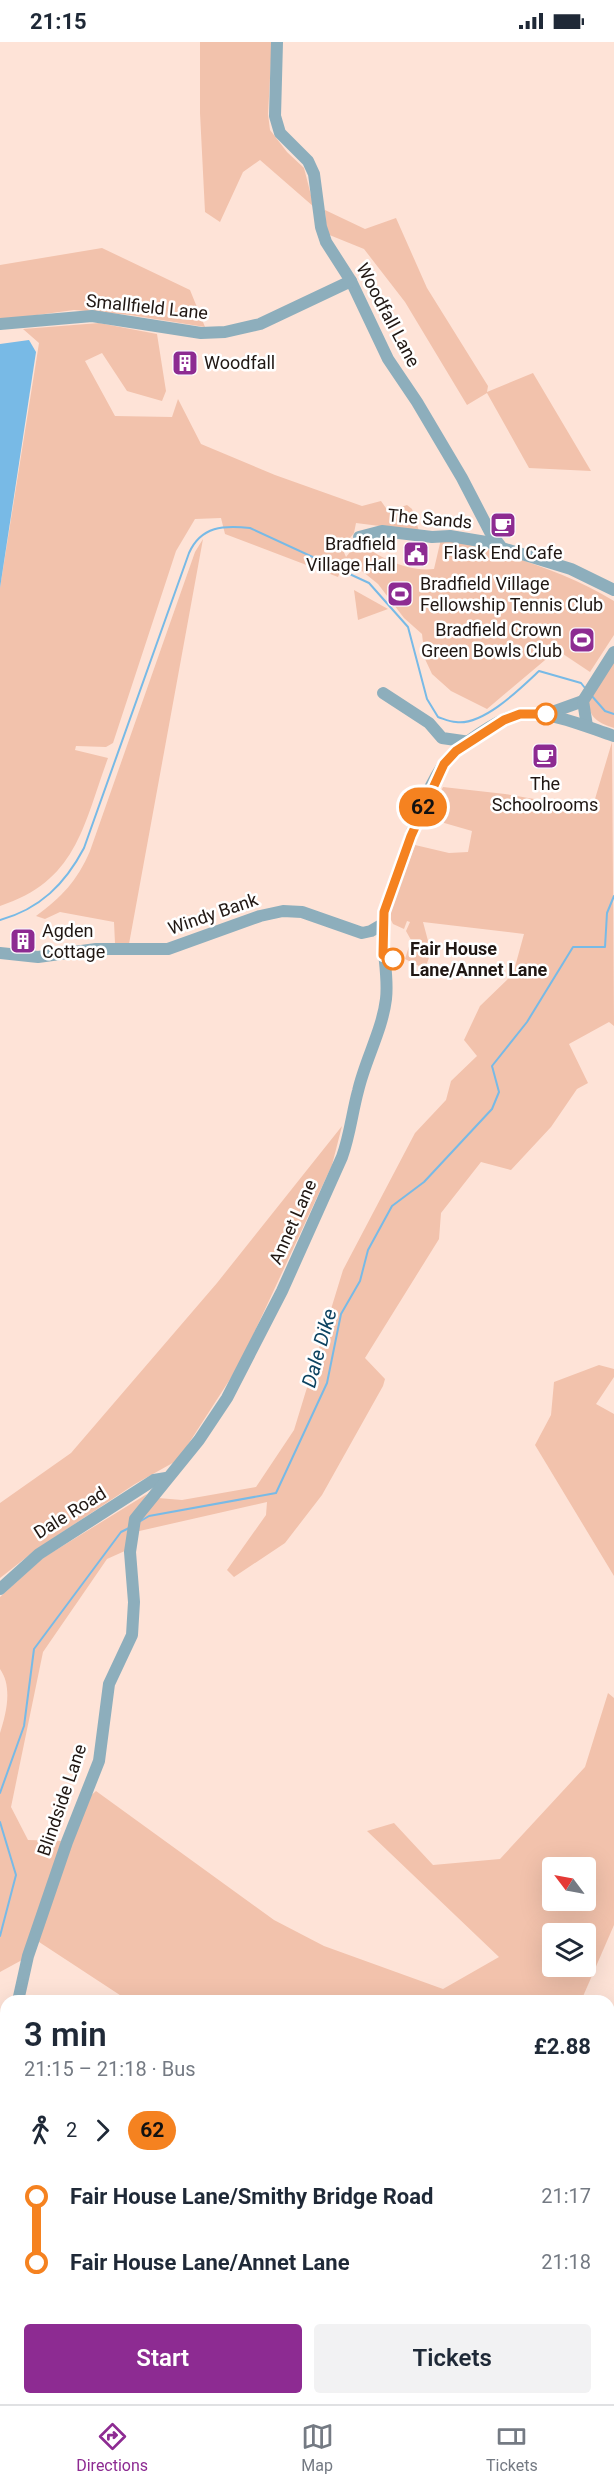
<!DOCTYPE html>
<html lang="en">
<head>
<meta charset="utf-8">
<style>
  :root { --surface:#fff; --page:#f2f2f3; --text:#1f2937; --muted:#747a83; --line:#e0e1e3; --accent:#8d2b92 }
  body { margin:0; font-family:Roboto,sans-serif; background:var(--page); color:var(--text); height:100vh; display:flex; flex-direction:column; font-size:22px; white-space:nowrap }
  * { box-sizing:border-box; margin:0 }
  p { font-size:20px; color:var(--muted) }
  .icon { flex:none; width:33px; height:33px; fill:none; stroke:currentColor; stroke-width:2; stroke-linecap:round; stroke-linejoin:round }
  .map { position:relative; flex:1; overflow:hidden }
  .sheet { position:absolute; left:0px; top:1953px; width:615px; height:410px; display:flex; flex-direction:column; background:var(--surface); border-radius:18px 18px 0 0; box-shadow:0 6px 24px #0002 }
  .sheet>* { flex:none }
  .badge { padding:0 12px; border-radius:20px; font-size:21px; line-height:39px }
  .needle { width:39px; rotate:302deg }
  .buttons { position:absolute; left:542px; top:1815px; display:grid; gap:12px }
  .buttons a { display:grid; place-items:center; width:54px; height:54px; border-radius:6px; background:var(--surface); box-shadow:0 6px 24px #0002; font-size:30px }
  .map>.badge { position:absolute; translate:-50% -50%; box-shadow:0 0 0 3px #fff }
  .legs { display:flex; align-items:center; gap:9px; height:66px; padding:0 24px; font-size:20px }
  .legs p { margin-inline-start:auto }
  .head { display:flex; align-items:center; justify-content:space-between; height:102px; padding:0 24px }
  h1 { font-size:33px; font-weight:600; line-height:45px }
  .action { display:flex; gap:12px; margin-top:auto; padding:12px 24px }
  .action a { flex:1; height:69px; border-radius:6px; background:var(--accent); color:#fff; font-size:24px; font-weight:600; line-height:69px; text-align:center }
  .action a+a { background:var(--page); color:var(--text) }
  ul { padding:0 24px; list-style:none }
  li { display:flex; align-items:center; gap:21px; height:66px; font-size:22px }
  li i { display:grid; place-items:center; width:9px; height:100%; margin:0 8px; background:currentColor }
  li i::after { content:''; width:15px; height:15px; margin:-8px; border:4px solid; border-radius:50%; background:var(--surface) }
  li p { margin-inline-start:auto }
  li:first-child i { background:linear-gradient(#0000 50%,currentColor 0) }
  li:last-child i { background:linear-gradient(currentColor 50%,#0000 0) }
  .status { display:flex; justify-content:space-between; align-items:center; height:42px; padding:0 30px; background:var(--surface); direction:ltr }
  .status svg { height:16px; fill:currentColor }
  .tab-bar { display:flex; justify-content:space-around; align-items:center; height:84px; border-top:2px solid var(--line); background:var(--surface); font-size:16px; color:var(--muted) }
  .tab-bar a { display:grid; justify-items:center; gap:3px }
  .tab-bar .selected { color:var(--accent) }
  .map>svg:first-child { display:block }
  .green { fill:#f2c2ac; fill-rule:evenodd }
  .water { fill:#78bae6 }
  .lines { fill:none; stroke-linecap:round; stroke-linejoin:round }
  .stream { stroke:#78bae6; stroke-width:2 }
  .minor { stroke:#8daebc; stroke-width:12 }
  .line-1-casing { stroke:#fff; stroke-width:14 }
  .line-1 { stroke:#f58220; stroke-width:9 }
  .stop-1-dot { fill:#fff; stroke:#f58220; stroke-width:3 }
  .labels { text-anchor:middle; stroke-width:5; stroke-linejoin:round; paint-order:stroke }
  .street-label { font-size:18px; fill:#201713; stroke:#fff }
  .poi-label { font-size:18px; fill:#201713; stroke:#fff; text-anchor:start }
  .stop-label { font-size:18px; font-weight:bold; fill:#201713; stroke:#fff; text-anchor:start }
  .water-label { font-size:20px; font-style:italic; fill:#0d4361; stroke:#fff }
</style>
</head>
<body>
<div class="status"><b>21:15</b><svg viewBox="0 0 49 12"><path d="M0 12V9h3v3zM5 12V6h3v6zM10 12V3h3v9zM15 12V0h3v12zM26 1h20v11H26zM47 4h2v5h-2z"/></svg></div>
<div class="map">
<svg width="614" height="2362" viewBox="0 0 614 2362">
  <rect width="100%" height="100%" fill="#fee3d7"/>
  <g class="green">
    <path d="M200,0H272L268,72L270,88L287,110L304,126L314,165L260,118L243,130L220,180L205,170L200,71Z"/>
    <path d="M325,168L365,187L396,176L427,246L488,344L487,350L533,331L591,429L529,426L487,351L467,363L405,260L364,207L327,192Z"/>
    <path d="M102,206L190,248L205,285L130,273L74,268L0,278V223Z"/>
    <path d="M99,281L157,292L166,349L162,359L127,349L102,311L85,319L115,374L172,375L178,357L201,402L275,433L362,464L381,459L388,469L407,463L412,467L419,489L356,481L354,491L342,506L346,515L358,500C380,515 405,530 434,527L441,497L451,495C507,514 564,528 614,559V593L590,630L557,608L487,667L451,649L432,632L425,617L422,592L404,576L378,542L346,516L338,535L225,492L221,476L195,477L176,509L113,701L106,705L76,704L75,708L108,716C83,784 77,839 0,864V546L39,301L23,287Z"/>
    <path d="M203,497L129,902L115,901L114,880L60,870L45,877L36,874C62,855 77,839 90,809L195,510Z"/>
    <path d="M354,548L388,567L358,578Z"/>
    <path d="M614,618V686C599,681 590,677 588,660Z"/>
    <path d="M612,700L614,984L609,980L569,1002L588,1041L577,1047L551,1085L511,1128L481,1120L441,1171L439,1197L365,1316L385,1337L383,1344L322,1453L285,1501L234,1535L227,1528L266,1473L267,1460L135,1490L138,1478L158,1456L182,1458L256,1445L294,1388L343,1228L415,1091L446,1058L451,1039L477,1014L464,998L480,964L513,932L524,892L423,880L431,910L425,927L405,917L411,898L406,889L410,880L407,879L404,887L393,882L389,874L415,803L449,811L468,810L472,789L427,776L443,745L505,752L592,767Z"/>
    <path d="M342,1084L332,1123L248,1304L234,1331L178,1418L135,1442L37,1507L0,1536V1461L71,1411L217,1241Z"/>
    <path d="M599,1323L614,1327V1335L596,1362L614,1372V1534L535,1403L551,1373L554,1340Z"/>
    <path d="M147,1452L130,1478L127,1508L107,1517L43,1610L11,1765L28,1798L63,1799L22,1918L0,1930V1691C6,1672 13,1645 0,1627V1555L43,1516Z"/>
    <path d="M608,1651L614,1656V1883L581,1959H129L36,1898L87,1757L96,1749L274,1878L324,1904L443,1947L499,1915L367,1789L394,1781L433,1823L500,1817L585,1725ZM552,1826H585V1858H552ZM552,1892H585V1924H552Z"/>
    <path d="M609,2087L614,2094V2353L609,2349Z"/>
    <path d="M50,2357H165L161,2362H50Z"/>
    <path d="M502,2357L503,2362H365L351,2357Z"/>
  </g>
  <path class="water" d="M29,298L36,310L0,546V302Z"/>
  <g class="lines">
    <g class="stream">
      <path d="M591,653L605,669L614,672"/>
      <path d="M0,878C40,867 65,842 84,806L189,511C201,484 224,483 250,486L369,541L408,585L427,657L438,675C444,677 450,680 456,680C483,684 521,646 539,629L581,641L585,646"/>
      <path d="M139,1480L149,1474L276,1451L327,1341L341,1272L360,1239L368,1208L392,1164L424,1140L492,1067L499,1050L492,1024L527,980L573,905H605L607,871L614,854"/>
      <path d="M0,1751L24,1684L34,1607L121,1490L129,1486"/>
      <path d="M0,1780L16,1833L0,1894"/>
    </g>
    <g class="minor">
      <path d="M277,0L275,74L280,91L308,119L314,132L321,185L326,200L351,239L388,317L417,360L462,436L490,490L502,506L571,527L614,548"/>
      <path d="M0,282L92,274L201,291L225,290L260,282L351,239"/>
      <path d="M359,495L382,489L432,495L450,494L498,502"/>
      <path d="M383,651L429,681L442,696L470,700"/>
      <path d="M547,672L583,659"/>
      <path d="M587,684L583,659L614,610"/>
      <path d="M0,911L38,915L96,907H168L260,874L283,869L302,870L362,891L371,889L383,882"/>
      <path d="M0,1547L39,1512L154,1438L166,1436"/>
      <path d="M18,1959L28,1914L67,1800L99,1719L109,1642L132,1593L134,1560L130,1510L135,1477L199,1398L227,1356L282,1249L342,1115C350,1093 352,1071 358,1049C365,1018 382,989 386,957C389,932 381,906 383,880C384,866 390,854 395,841C408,802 420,758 443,723C455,706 502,673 522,672C554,670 584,684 614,694"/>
      <path d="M0,2021L6,2008"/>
      <path d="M0,2178L6,2185"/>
      <path d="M45,2356L46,2362"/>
    </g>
  </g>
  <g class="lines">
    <g class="line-1-casing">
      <path id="line-1" d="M393,917L383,913L384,870L411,794L444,722L456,709L504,678L520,672H546"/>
    </g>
    <use href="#line-1" class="line-1"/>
  </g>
  <defs>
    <g id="building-square" transform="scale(1.35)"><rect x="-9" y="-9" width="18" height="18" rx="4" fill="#8d2b92" stroke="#fff"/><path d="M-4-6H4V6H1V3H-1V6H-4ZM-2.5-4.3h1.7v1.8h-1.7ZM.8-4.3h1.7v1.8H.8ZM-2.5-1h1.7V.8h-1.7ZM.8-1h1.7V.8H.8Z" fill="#fff"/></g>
    <g id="cafe-square" transform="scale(1.35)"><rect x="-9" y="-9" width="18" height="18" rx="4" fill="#8d2b92" stroke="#fff"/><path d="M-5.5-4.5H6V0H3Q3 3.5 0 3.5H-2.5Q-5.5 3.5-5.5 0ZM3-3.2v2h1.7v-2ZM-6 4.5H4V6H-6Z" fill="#fff"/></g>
    <g id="civic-square" transform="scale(1.35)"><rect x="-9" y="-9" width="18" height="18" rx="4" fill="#8d2b92" stroke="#fff"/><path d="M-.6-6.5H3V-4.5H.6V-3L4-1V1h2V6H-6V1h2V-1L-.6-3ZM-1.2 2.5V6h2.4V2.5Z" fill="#fff"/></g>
    <g id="stadium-square" transform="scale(1.35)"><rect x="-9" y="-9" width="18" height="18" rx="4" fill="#8d2b92" stroke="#fff"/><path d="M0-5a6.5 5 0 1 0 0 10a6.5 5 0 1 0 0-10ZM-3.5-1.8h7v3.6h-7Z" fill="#fff"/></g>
  </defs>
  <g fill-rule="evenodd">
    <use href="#building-square" x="185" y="321"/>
    <use href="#cafe-square" x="503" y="483"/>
    <use href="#civic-square" x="416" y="512"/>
    <use href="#stadium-square" x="400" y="552"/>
    <use href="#stadium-square" x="582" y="598"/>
    <use href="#cafe-square" x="545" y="714"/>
    <use href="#building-square" x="23" y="899"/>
  </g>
  <g class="stop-1-dot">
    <circle cx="546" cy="672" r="10"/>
    <circle cx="393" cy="917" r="10"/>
  </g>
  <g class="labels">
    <g class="street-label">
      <text transform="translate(147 265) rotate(6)" y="6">Smallfield Lane</text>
      <text transform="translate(388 273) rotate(62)" y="6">Woodfall Lane</text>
      <text transform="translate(430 477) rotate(5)" y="6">The Sands</text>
      <text transform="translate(213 872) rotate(-19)" y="6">Windy Bank</text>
      <text transform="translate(293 1180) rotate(-66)" y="6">Annet Lane</text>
      <text transform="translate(70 1471) rotate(-32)" y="6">Dale Road</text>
      <text transform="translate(62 1758) rotate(-71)" y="6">Blindside Lane</text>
    </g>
    <g class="poi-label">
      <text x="204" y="327">Woodfall</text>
      <text x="396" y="508" text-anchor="end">Bradfield<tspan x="396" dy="21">Village Hall</tspan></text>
      <text x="503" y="517" text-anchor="middle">Flask End Cafe</text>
      <text x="420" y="548">Bradfield Village<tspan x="420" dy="21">Fellowship Tennis Club</tspan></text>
      <text x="562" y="594" text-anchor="end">Bradfield Crown<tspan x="562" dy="21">Green Bowls Club</tspan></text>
      <text x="545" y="748" text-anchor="middle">The<tspan x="545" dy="21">Schoolrooms</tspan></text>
      <text x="42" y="895">Agden<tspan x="42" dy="21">Cottage</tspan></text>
    </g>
    <g class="stop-label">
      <text x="410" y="913">Fair House<tspan x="410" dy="21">Lane/Annet Lane</tspan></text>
    </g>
    <g class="water-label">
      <text transform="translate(319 1306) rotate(-74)" y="7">Dale Dike</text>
    </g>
  </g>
</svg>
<div class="buttons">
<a><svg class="needle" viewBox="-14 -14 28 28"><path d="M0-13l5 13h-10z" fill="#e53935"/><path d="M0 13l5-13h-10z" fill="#747a83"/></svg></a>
<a><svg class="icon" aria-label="layers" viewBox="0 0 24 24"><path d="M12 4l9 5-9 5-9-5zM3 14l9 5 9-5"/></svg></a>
</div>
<b class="badge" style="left:423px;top:765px;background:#f58220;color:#111">62</b>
<section class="sheet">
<div class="head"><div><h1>3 min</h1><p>21:15 – 21:18 · Bus</p></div><b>£2.88</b></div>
<div class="legs"><svg class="icon" aria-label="walk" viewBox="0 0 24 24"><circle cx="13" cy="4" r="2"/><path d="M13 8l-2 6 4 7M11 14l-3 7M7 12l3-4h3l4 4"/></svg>2<svg class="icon" aria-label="forward" viewBox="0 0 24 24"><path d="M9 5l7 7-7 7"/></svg><b class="badge" style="background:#f58220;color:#111">62</b></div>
<ul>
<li><i style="color:#f58220"></i><b>Fair House Lane/Smithy Bridge Road</b><p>21:17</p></li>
<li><i style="color:#f58220"></i><b>Fair House Lane/Annet Lane</b><p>21:18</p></li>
</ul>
<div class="action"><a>Start</a><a>Tickets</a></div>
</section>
</div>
<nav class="tab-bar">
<a class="selected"><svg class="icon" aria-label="directions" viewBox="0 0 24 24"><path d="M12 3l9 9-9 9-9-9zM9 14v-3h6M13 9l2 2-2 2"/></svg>Directions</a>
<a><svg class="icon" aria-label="map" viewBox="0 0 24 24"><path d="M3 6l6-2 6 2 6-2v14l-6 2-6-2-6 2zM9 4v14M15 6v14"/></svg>Map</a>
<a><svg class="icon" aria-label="tickets" viewBox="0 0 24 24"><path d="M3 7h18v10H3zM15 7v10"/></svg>Tickets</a>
</nav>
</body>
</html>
